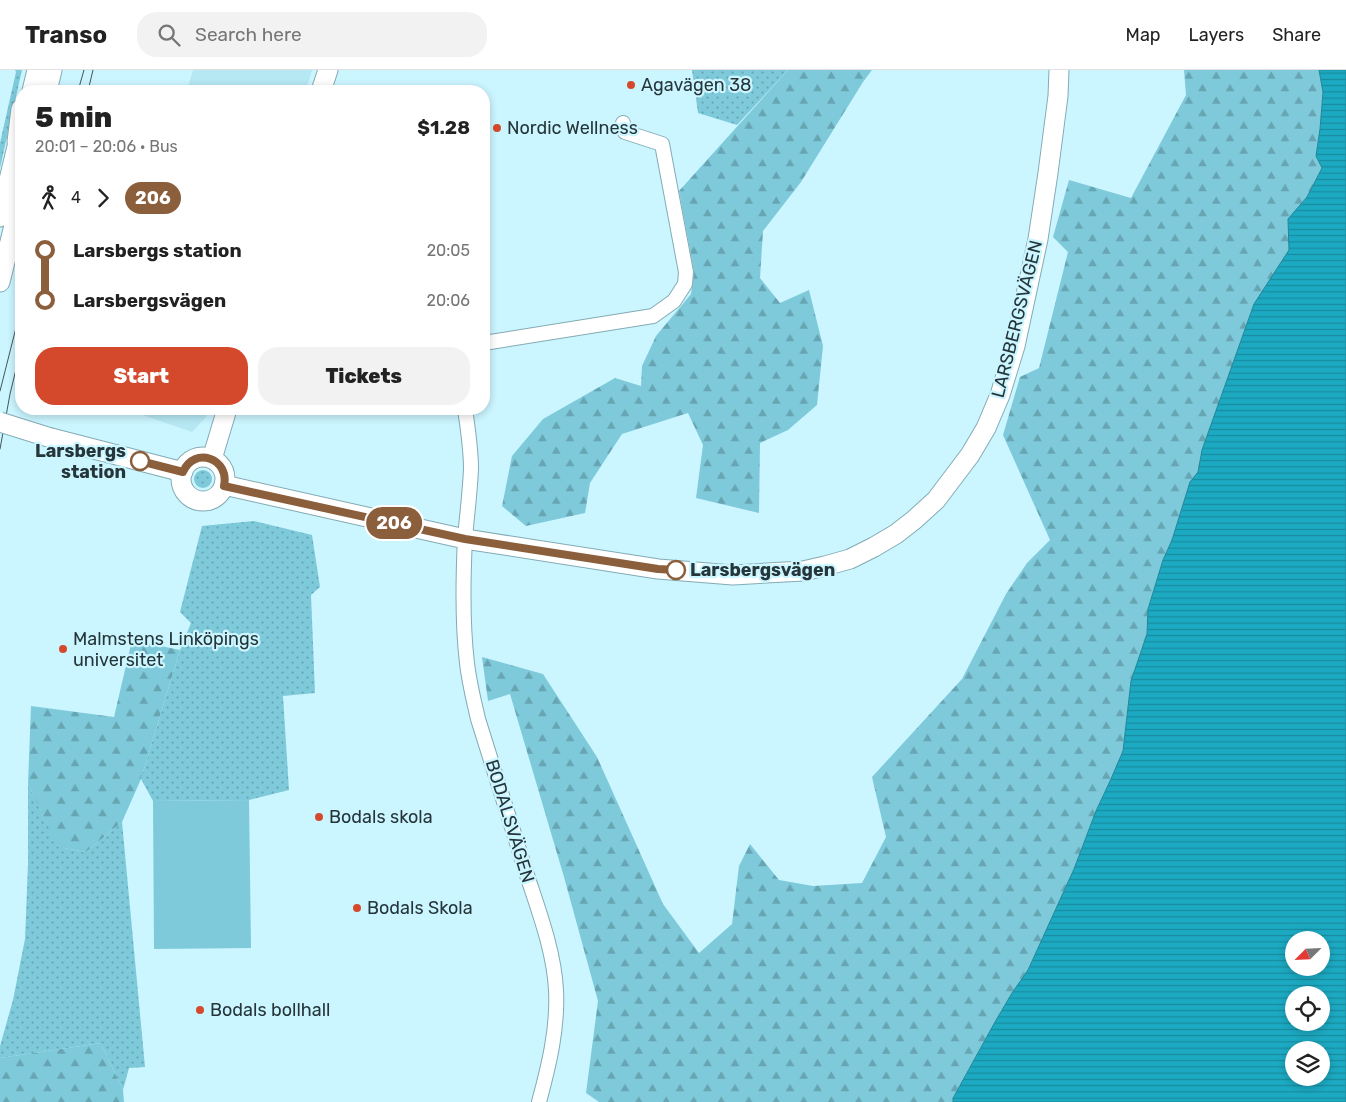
<!DOCTYPE html>
<html lang="en">
<head>
<meta charset="utf-8">
<style>
  :root { --surface:#fff; --page:#f2f2f2; --text:#222; --muted:#767676; --line:#e0e0e0; --accent:#d4492c }
  body { margin:0; font-family:Rubik,sans-serif; background:var(--page); color:var(--text); height:100vh; display:flex; flex-direction:column; font-size:19px; white-space:nowrap }
  * { box-sizing:border-box; margin:0 }
  p { font-size:16px; color:var(--muted) }
  .icon { flex:none; width:28px; height:28px; fill:none; stroke:currentColor; stroke-width:2; stroke-linecap:round; stroke-linejoin:round }
  .map { position:relative; flex:1; overflow:hidden }
  .drawer { position:absolute; left:15px; top:15px; width:475px; height:330px; display:flex; flex-direction:column; background:var(--surface); border-radius:20px; box-shadow:0 2px 8px #0003 }
  .drawer>* { flex:none }
  .badge { padding:0 10px; border-radius:16px; font-size:18px; line-height:32px }
  .needle { width:32px; rotate:246deg }
  .tools { position:absolute; left:1285px; top:861px; display:grid; gap:10px }
  .tools a { display:grid; place-items:center; width:45px; height:45px; border-radius:50%; background:var(--surface); box-shadow:0 2px 8px #0003; font-size:25px }
  .map>.badge { position:absolute; translate:-50% -50%; box-shadow:0 0 0 2px #fff }
  .legs { display:flex; align-items:center; gap:8px; height:55px; padding:0 20px; font-size:16px }
  .legs p { margin-inline-start:auto }
  .headline { display:flex; align-items:center; justify-content:space-between; height:85px; padding:0 20px }
  h1 { font-size:28px; font-weight:800; line-height:38px }
  .cta { display:flex; gap:10px; margin-top:auto; padding:10px 20px }
  .cta a { flex:1; height:58px; border-radius:20px; background:var(--accent); color:#fff; font-size:20px; font-weight:800; line-height:58px; text-align:center }
  .cta a+a { background:var(--page); color:var(--text) }
  ul { padding:0 20px; list-style:none }
  li { display:flex; align-items:center; gap:18px; height:50px; font-size:19px }
  li i { display:grid; place-items:center; width:8px; height:100%; margin:0 6px; background:currentColor }
  li i::after { content:''; width:12px; height:12px; margin:-6px; border:4px solid; border-radius:50%; background:var(--surface) }
  li p { margin-inline-start:auto }
  li:first-child i { background:linear-gradient(#0000 50%,currentColor 0) }
  li:last-child i { background:linear-gradient(currentColor 50%,#0000 0) }
  header { display:flex; align-items:center; gap:30px; box-sizing:border-box; height:70px; padding:0 25px; background:var(--surface); border-bottom:1px solid var(--line) }
  header strong { font-size:24px }
  nav { display:flex; gap:28px; margin-inline-start:auto; font-size:18px }
  .search { width:350px; height:45px; background:var(--page); display:flex; align-items:center; gap:12px; box-sizing:border-box; padding:0 18px; border-radius:20px; color:var(--muted); font-size:19px }
  .map>svg:first-child { display:block }
  .built { fill:#b6e8f3 }
  .green { fill:url(#green-dots) }
  .forest { fill:url(#forest-firs) }
  .pitch { fill:#7ecadb }
  .water { fill:url(#water-rules); stroke:#1f879a; fill-rule:evenodd }
  .lines { fill:none; stroke-linecap:round; stroke-linejoin:round }
  .street-casing { stroke:#83abb4; stroke-width:16 }
  .secondary-casing { stroke:#83abb4; stroke-width:21 }
  .street { stroke:#fff; stroke-width:14 }
  .secondary { stroke:#fff; stroke-width:19 }
  .tram { stroke:#42575c; stroke-width:1 }
  .secondary-bridge-casing { stroke:#83abb4; stroke-width:21; stroke-linecap:butt }
  .secondary-bridge { stroke:#fff; stroke-width:19 }
  .line-1-casing { stroke:#fff; stroke-width:11 }
  .line-1 { stroke:#8b5e3c; stroke-width:8 }
  .poi-dot { fill:#d4492c; stroke:#cbf5ff; stroke-width:2 }
  .stop-1-dot { fill:#fff; stroke:#8b5e3c; stroke-width:2.5 }
  .labels { text-anchor:middle; stroke-width:4.5; stroke-linejoin:round; paint-order:stroke }
  .poi-label { font-size:18px; fill:#253539; stroke:#cbf5ff; text-anchor:start }
  .street-label { font-size:18px; fill:#253539; stroke:#cbf5ff }
  .stop-label { font-size:18px; font-weight:bold; fill:#253539; stroke:#cbf5ff; text-anchor:end }
</style>
</head>
<body>
<header>
<strong>Transo</strong>
<div class="search"><svg class="icon" aria-label="search" viewBox="0 0 24 24"><circle cx="10" cy="10" r="6"/><path d="M15 15l6 6"/></svg>Search here</div>
<nav><a>Map</a><a>Layers</a><a>Share</a></nav>
</header>
<div class="map">
<svg width="1346" height="1032" viewBox="0 0 1346 1032">
  <defs>
    <pattern id="green-dots" width="8" height="8" patternUnits="userSpaceOnUse" patternTransform="scale(1.25)"><rect width="8" height="8" fill="#7ecadb"/><path d="M2 2h.1M6 6h.1" fill="none" stroke="#67a5b3" stroke-width="1.8" stroke-linecap="round"/></pattern>
    <pattern id="forest-firs" width="22" height="20" patternUnits="userSpaceOnUse" patternTransform="scale(1.25)"><rect width="22" height="20" fill="#7ecadb"/><path d="M5 1l3.5 6h-7zM16 11l3.5 6h-7z" fill="#67a5b3"/></pattern>
    <pattern id="water-rules" width="6" height="5" patternUnits="userSpaceOnUse" patternTransform="scale(1.25)"><rect width="6" height="5" fill="#1caac3"/><path d="M0 2.5h6" fill="none" stroke="#198b9f"/></pattern>
  </defs>
  <rect width="100%" height="100%" fill="#cbf5ff"/>
  <g class="built">
    <path d="M193,0H312L306,21H187Z"/>
    <path d="M125,339H208L206,347L192,362Z"/>
  </g>
  <g class="green">
    <path d="M15,0H22L0,98V73L16,2Z"/>
    <path d="M692,0H788L737,55L698,43Z"/>
    <circle cx="203" cy="409" r="9"/>
    <path d="M254,451L312,465L320,517L311,525L315,623L283,626L289,720L249,730L153,731L141,709L180,580L191,553L180,542L202,456Z"/>
    <path d="M28,714L59,777L86,782L122,752L145,997L129,998L123,1020L101,973L0,988V976L13,930L25,869L28,795Z"/>
  </g>
  <g class="forest">
    <path d="M788,0H872L863,12L801,112L763,161L760,208L780,233L809,220L823,276L817,335L788,360L760,373L759,443L696,428L703,375L688,343L622,364L590,413L585,443L526,456L502,436L512,386L543,349L615,308L641,316L642,296L656,266L691,224L694,202L679,121Z"/>
    <path d="M1184,0H1319L1323,22L1320,59L1316,86L1322,98L1307,127L1288,149L1290,180L1273,206L1202,380L1198,402L1190,412L1172,470L1163,490L1148,539L1147,564L1131,611L1123,681L1111,709L1096,741L1074,799L1028,900L1012,923L995,952L953,1027V1032H599L586,1023L598,931L564,807L510,624L488,631L482,587L543,604L597,687L663,834L699,883L732,854L739,796L750,774L779,810L813,816L862,813L886,767L872,707L962,609L1006,524L1027,493L1050,470L1003,365L1020,307L1039,298L1068,182L1053,167L1069,110L1131,128L1186,25Z"/>
    <path d="M132,570L180,580L141,709L122,752L86,782L58,777L28,714L31,636L114,647Z"/>
    <path d="M101,973L123,1020L124,1032H0V988Z"/>
  </g>
  <path class="pitch" d="M249,730L251,878L154,879L153,731Z"/>
  <path class="water" d="M1319,0H1346V1032H953V1028L995,952L1012,923L1028,900L1074,799L1096,741L1111,709L1123,681L1131,611L1147,564L1148,539L1163,490L1172,470L1190,412L1198,402L1202,380L1254,234L1289,180L1288,149L1307,127L1322,98L1316,86L1320,59L1323,22ZM1294,870H1321V898H1294ZM1294,925H1321V952H1294ZM1294,980H1321V1008H1294Z"/>
  <g class="lines">
    <g class="street-casing">
      <g id="street">
        <path d="M484,273L653,246L674,231L685,214L686,202L662,74L625,62L623,53"/>
        <path d="M465,339C468,359 471,379 471,399C470,422 467,445 465,468C463,509 462,552 467,593C469,612 474,631 478,649C494,701 511,753 527,805C539,842 554,881 556,920C558,958 549,995 539,1032"/>
      </g>
    </g>
    <g class="secondary-casing">
      <g id="secondary">
        <path d="M32,21L37,0"/>
        <path d="M47,21L52,0"/>
        <path d="M321,21L328,0"/>
        <path d="M17,72L21,39"/>
        <path d="M0,147L21,60"/>
        <path d="M0,212L21,127"/>
        <path d="M51,368L183,402"/>
        <circle cx="203" cy="409" r="22"/>
        <path d="M212,389L227,339"/>
        <path d="M224,415L465,469L658,499L733,505L803,501L825,496L850,489L874,477L896,464L914,450L936,430L970,385L986,358L1000,325L1015,276L1038,169L1048,103L1058,26L1059,0"/>
      </g>
    </g>
    <use href="#street" class="street"/>
    <use href="#secondary" class="secondary"/>
    <g class="tram">
      <path d="M78,21L84,0"/>
      <path d="M88,21L93,0"/>
      <path d="M0,321L21,238"/>
      <path d="M0,379L10,324L21,279"/>
    </g>
    <g class="secondary-bridge-casing">
      <path id="secondary-bridge" d="M0,352L51,368"/>
    </g>
    <use href="#secondary-bridge" class="secondary-bridge"/>
  </g>
  <g class="lines">
    <g class="line-1-casing">
      <path id="line-1" d="M140,391L183,402C194,376 230,388 224,416L465,469L658,499L676,500"/>
    </g>
    <use href="#line-1" class="line-1"/>
  </g>
  <g class="poi-dot">
    <circle cx="631" cy="15" r="5"/>
    <circle cx="497" cy="58" r="5"/>
    <circle cx="63" cy="579" r="5"/>
    <circle cx="319" cy="747" r="5"/>
    <circle cx="357" cy="838" r="5"/>
    <circle cx="200" cy="940" r="5"/>
  </g>
  <g class="stop-1-dot">
    <circle cx="140" cy="391" r="9"/>
    <circle cx="676" cy="500" r="9"/>
  </g>
  <g class="labels">
    <g class="poi-label">
      <text x="641" y="21">Agavägen 38</text>
      <text x="507" y="64">Nordic Wellness</text>
      <text x="73" y="575">Malmstens Linköpings<tspan x="73" dy="21">universitet</tspan></text>
      <text x="329" y="753">Bodals skola</text>
      <text x="367" y="844">Bodals Skola</text>
      <text x="210" y="946">Bodals bollhall</text>
    </g>
    <g class="street-label">
      <text transform="translate(1017 249) rotate(-76)" y="6">LARSBERGSVÄGEN</text>
      <text transform="translate(510 751) rotate(73)" y="6">BODALSVÄGEN</text>
    </g>
    <g class="stop-label">
      <text x="126" y="387">Larsbergs<tspan x="126" dy="21">station</tspan></text>
      <text x="690" y="506" text-anchor="start">Larsbergsvägen</text>
    </g>
  </g>
</svg>
<div class="tools">
<a><svg class="needle" viewBox="-14 -14 28 28"><path d="M0-13l5 13h-10z" fill="#e53935"/><path d="M0 13l5-13h-10z" fill="#767676"/></svg></a>
<a><svg class="icon" aria-label="locate" viewBox="0 0 24 24"><circle cx="12" cy="12" r="6"/><path d="M12 2v4M12 18v4M2 12h4M18 12h4"/></svg></a>
<a><svg class="icon" aria-label="layers" viewBox="0 0 24 24"><path d="M12 4l9 5-9 5-9-5zM3 14l9 5 9-5"/></svg></a>
</div>
<b class="badge" style="left:394px;top:453px;background:#8b5e3c;color:#fff">206</b>
<section class="drawer">
<div class="headline"><div><h1>5 min</h1><p>20:01 – 20:06 · Bus</p></div><b>$1.28</b></div>
<div class="legs"><svg class="icon" aria-label="walk" viewBox="0 0 24 24"><circle cx="13" cy="4" r="2"/><path d="M13 8l-2 6 4 7M11 14l-3 7M7 12l3-4h3l4 4"/></svg>4<svg class="icon" aria-label="forward" viewBox="0 0 24 24"><path d="M9 5l7 7-7 7"/></svg><b class="badge" style="background:#8b5e3c;color:#fff">206</b></div>
<ul>
<li><i style="color:#8b5e3c"></i><b>Larsbergs station</b><p>20:05</p></li>
<li><i style="color:#8b5e3c"></i><b>Larsbergsvägen</b><p>20:06</p></li>
</ul>
<div class="cta"><a>Start</a><a>Tickets</a></div>
</section>
</div>
</body>
</html>
